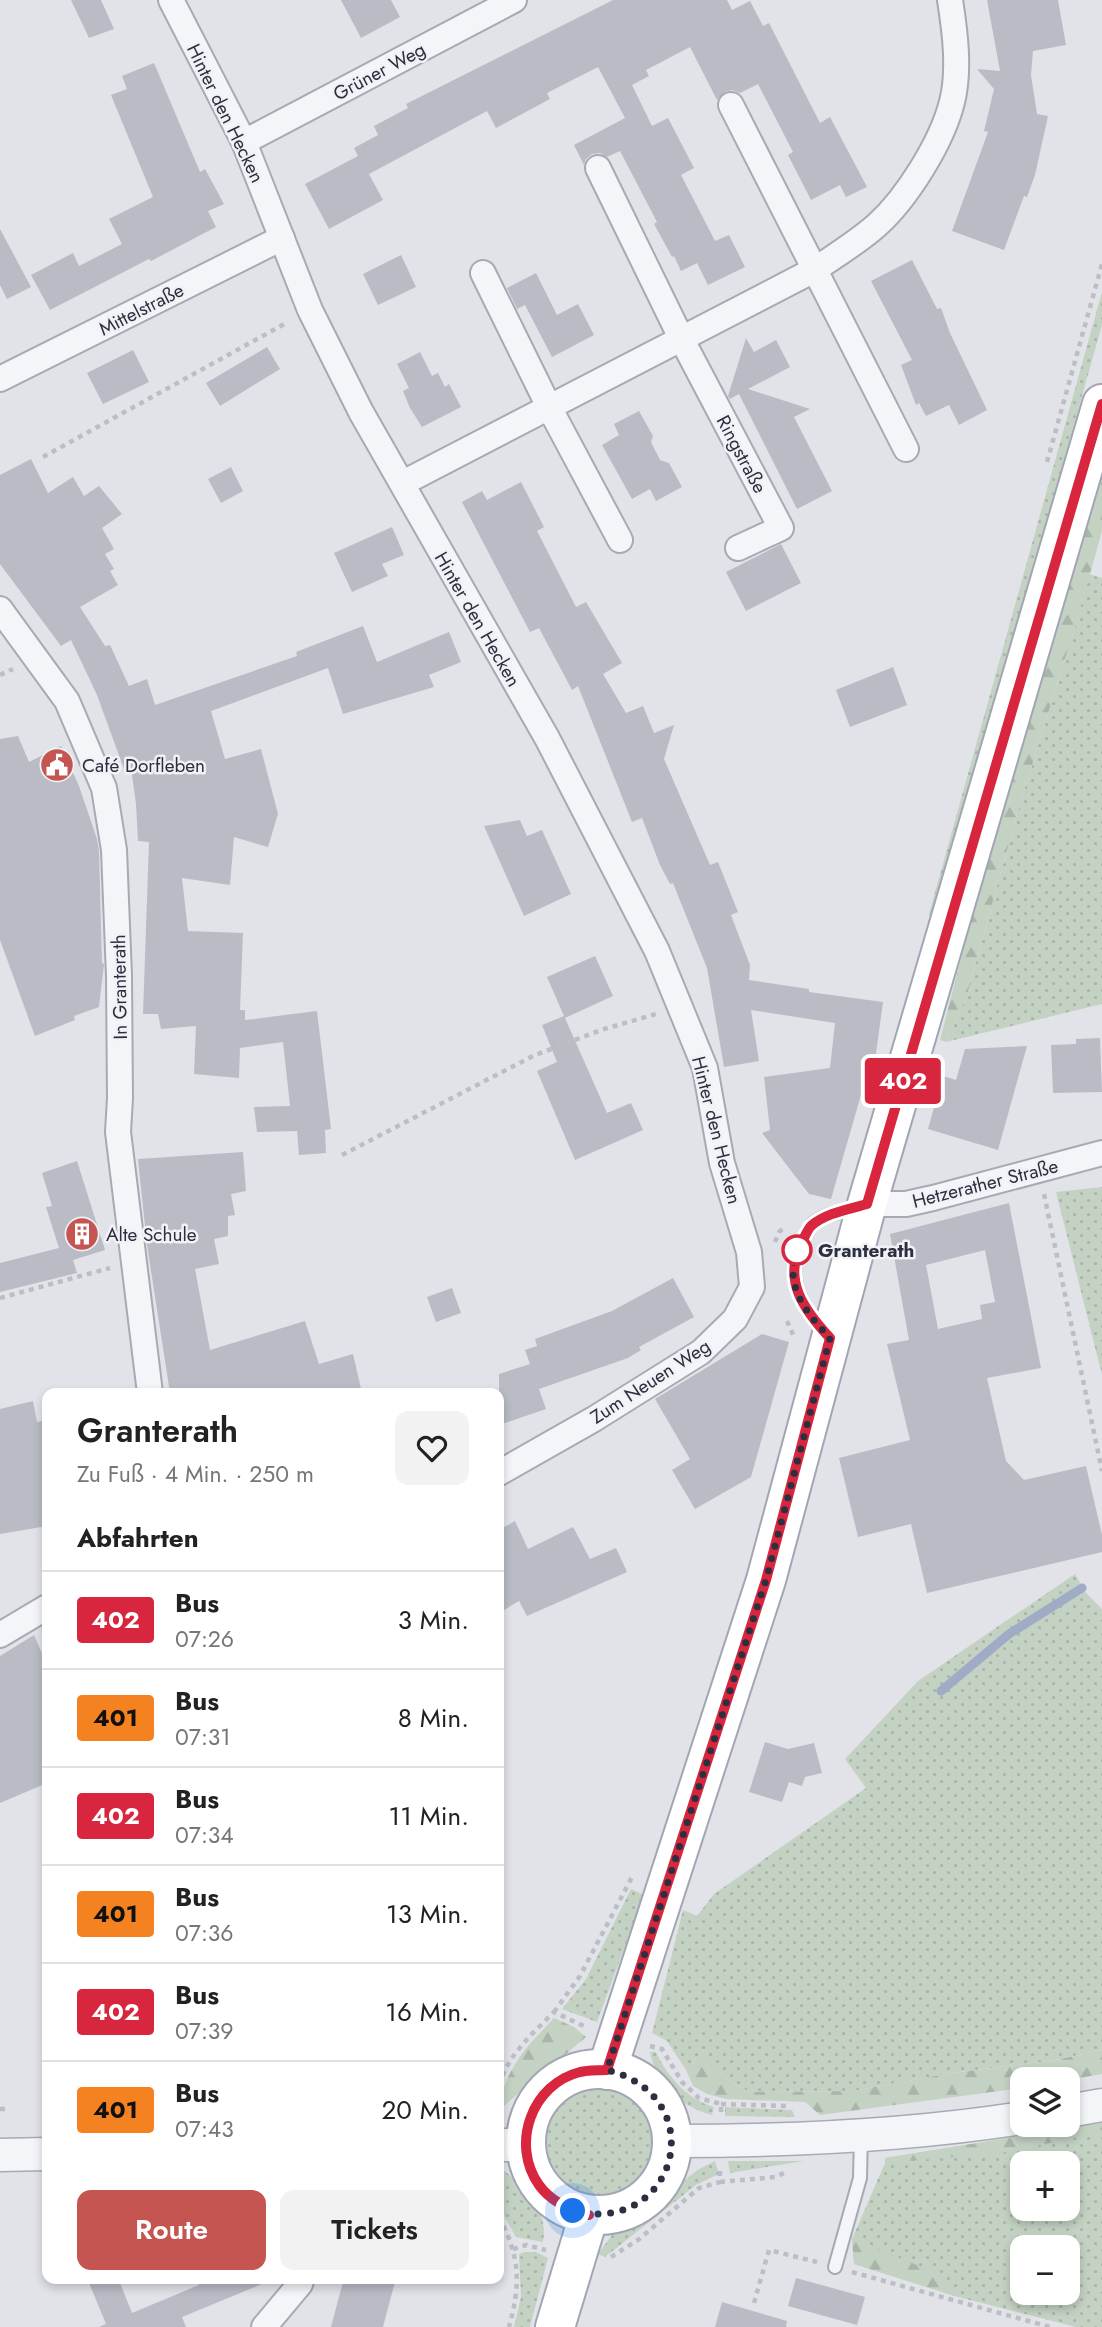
<!DOCTYPE html>
<html lang="de">
<head>
<meta charset="utf-8">
<style>
  :root { --surface:#fff; --page:#f2f2f2; --text:#222; --muted:#767676; --line:#e0e0e0; --accent:#c45551 }
  body { margin:0; font-family:Jost,sans-serif; background:var(--page); color:var(--text); height:100vh; display:flex; flex-direction:column; font-size:26px; white-space:nowrap }
  * { box-sizing:border-box; margin:0 }
  p { font-size:23px; color:var(--muted) }
  .icon { flex:none; width:38px; height:38px; fill:none; stroke:currentColor; stroke-width:2; stroke-linecap:round; stroke-linejoin:round }
  .map { position:relative; flex:1; overflow:hidden }
  .sheet { position:absolute; left:42px; top:1388px; width:462px; height:896px; display:flex; flex-direction:column; background:var(--surface); border-radius:14px; box-shadow:0 4px 10px #0003 }
  .sheet>* { flex:none }
  .badge { padding:0 14px; border-radius:5px; font-size:24px; line-height:46px }
  .controls { position:absolute; left:1010px; top:2067px; display:grid; gap:14px }
  .controls a { display:grid; place-items:center; width:70px; height:70px; border-radius:14px; background:var(--surface); box-shadow:0 4px 10px #0003; font-size:35px }
  .you { position:absolute; width:35px; height:35px; margin:-18px; border:5px solid #fff; border-radius:50%; background:#1a73e8; box-shadow:0 0 0 10px #1a73e833 }
  .map>.badge { position:absolute; translate:-50% -50%; box-shadow:0 0 0 4px #fff }
  h2 { padding:0 35px; font-size:26px; line-height:63px }
  .round { display:grid; place-items:center; flex:none; width:74px; height:74px; border-radius:14px; background:var(--page) }
  .summary { display:flex; align-items:center; justify-content:space-between; height:119px; padding:0 35px }
  h1 { font-size:33px; font-weight:600; line-height:52px }
  .cta { display:flex; gap:14px; margin-top:auto; padding:14px 35px }
  .cta a { flex:1; height:80px; border-radius:14px; background:var(--accent); color:#fff; font-size:28px; font-weight:600; line-height:80px; text-align:center }
  .cta a+a { background:var(--page); color:var(--text) }
  ul { padding:0; list-style:none }
  li { display:flex; align-items:center; gap:21px; height:98px; padding:0 35px; border-top:2px solid var(--line) }
  li div { flex:1 }
  li b { display:block; font-size:26px }
  li em { font-style:normal }
  li .badge { min-width:77px; font-weight:700; text-align:center }
  .map>svg:first-child { display:block }
  .grass { fill:url(#grass-dots); fill-rule:evenodd }
  .forest { fill:url(#forest-firs) }
  .lines { fill:none; stroke-linecap:round; stroke-linejoin:round }
  .stream { stroke:#a0abc6; stroke-width:9 }
  .building { fill:#b9bcc5; fill-rule:evenodd }
  .service-casing { stroke:#a7a9b3; stroke-width:16 }
  .minor-casing { stroke:#a7a9b3; stroke-width:28 }
  .tertiary-casing { stroke:#a7a9b3; stroke-width:35 }
  .primary-casing { stroke:#a2a6b4; stroke-width:42 }
  .path { stroke:#bcbec4; stroke-width:4.5; stroke-dasharray:5 5; stroke-linecap:butt }
  .service { stroke:#f4f5f8; stroke-width:12 }
  .minor { stroke:#f4f5f8; stroke-width:24 }
  .tertiary { stroke:#f4f5f8; stroke-width:32 }
  .primary { stroke:#fff; stroke-width:38 }
  .line-casing { stroke:#fff; stroke-width:16 }
  .line { stroke:#d7263d; stroke-width:10 }
  .walk { stroke:#2b2f3f; stroke-width:7; stroke-dasharray:0 12.6 }
  .stop-dot { fill:#fff; stroke:#d7263d; stroke-width:3.5 }
  .labels { text-anchor:middle; stroke-width:5; stroke-linejoin:round; paint-order:stroke }
  .street-label { font-size:19px; fill:#2b2f3f; stroke:#f1f2f6 }
  .poi-label { font-size:19px; fill:#2b2f3f; stroke:#f1f2f6; text-anchor:start }
  .stop-label { font-size:19px; font-weight:bold; fill:#2b2f3f; stroke:#f1f2f6; text-anchor:start }
</style>
</head>
<body>
<div class="map">
<svg width="1102" height="2327" viewBox="0 0 1102 2327">
  <defs>
    <pattern id="grass-dots" width="8" height="8" patternUnits="userSpaceOnUse" patternTransform="scale(1.75)"><rect width="8" height="8" fill="#c4d2c3"/><path d="M2 2h.1M6 6h.1" fill="none" stroke="#a9b5a9" stroke-width="1.8" stroke-linecap="round"/></pattern>
    <pattern id="forest-firs" width="22" height="20" patternUnits="userSpaceOnUse" patternTransform="scale(1.75)"><rect width="22" height="20" fill="#c4d2c3"/><path d="M5 1l3.5 6h-7zM16 11l3.5 6h-7z" fill="#a9b5a9"/></pattern>
  </defs>
  <rect width="100%" height="100%" fill="#e2e3e9"/>
  <g class="grass">
    <path d="M1102,292V325L946,878L934,931L929,914Z"/>
    <path d="M1089,574L1102,578V1004L946,1042L967,995L1019,807L1078,617Z"/>
    <path d="M1102,1187V1375L1056,1192Z"/>
    <path d="M1075,1574L1086,1593L1102,1609V2050L1056,2060L951,2073L853,2091L749,2092L725,2078L704,2050L686,2070L667,2041L652,2033L683,1910L697,1916L714,1894L866,1788L845,1759L918,1681Z"/>
    <path d="M631,1889L644,1895L597,2022L562,2009L586,1979Z"/>
    <path d="M650,2052H656C667,2076 688,2100 714,2107L712,2115C681,2107 656,2084 650,2052Z"/>
    <circle cx="599" cy="2144" r="56"/>
    <path d="M725,2107L792,2110L795,2117L725,2116Z"/>
    <path d="M1102,2123V2327H1076L958,2297L854,2264L852,2239L885,2163V2158ZM1022,2163H1068V2208H1022ZM1022,2247H1068V2292H1022Z"/>
    <path d="M715,2161L719,2174L696,2185L605,2257L598,2254L612,2235L658,2207L674,2188L699,2169Z"/>
    <path d="M728,2161H804L730,2173Z"/>
    <path d="M499,2168C524,2182 549,2211 543,2242L516,2237L499,2207Z"/>
    <path d="M524,2252H536L548,2258L530,2327H514L521,2297L519,2254Z"/>
  </g>
  <g class="forest">
    <path d="M1102,462V531L1078,617L1019,807L967,995L946,1042L940,1040L995,826Z"/>
    <path d="M554,2018L574,2027L586,2037L566,2054L540,2069L519,2093L504,2106L499,2107C506,2067 527,2046 554,2018Z"/>
    <path d="M704,2050L725,2078L749,2092L853,2091L951,2073L1056,2060L1102,2050V2074L1068,2080L1022,2079V2088L820,2115L805,2102L726,2099L707,2094L693,2086L686,2070Z"/>
    <path d="M1102,2123V2132L1001,2153L885,2163V2158Z"/>
    <path d="M852,2239L942,2275L958,2297L854,2264Z"/>
  </g>
  <g class="lines">
    <path class="stream" d="M941,1691L1009,1634L1082,1588"/>
  </g>
  <g class="building">
    <path d="M71,0H101L114,29L89,38Z"/>
    <path d="M341,0H391L400,17L361,38Z"/>
    <path d="M613,0H727L732,10L750,1L763,26L769,23L820,123L830,117L867,187L846,197L840,185L811,200L788,155L793,152L758,84L740,93L732,90L725,92L717,100L690,47L646,70L649,76L632,85L652,126L668,118L694,168L681,175L715,241L729,235L745,267L708,285L697,263L681,271L674,256L672,257L654,224L657,222L620,151L607,157L600,153L592,154L586,159L584,165L574,145L625,118L598,67L547,93L550,99L496,128L487,111L369,174L383,200L329,229L305,184L358,156L354,148L378,135L374,126L408,108L406,104Z"/>
    <path d="M987,0H1058L1066,45L1033,51L1031,75L1037,114L1048,116L1035,175L1027,197L1024,196L1004,250L952,231L988,132L984,131L994,89L977,69L1000,71Z"/>
    <path d="M154,63L200,172L205,169L224,204L208,211L216,227L151,261L149,259L50,310L31,275L73,253L79,266L122,244L109,219L153,197L111,95L127,89L122,76Z"/>
    <path d="M0,229L31,287L7,299L0,285Z"/>
    <path d="M401,255L416,287L378,305L363,274Z"/>
    <path d="M912,260L937,309L941,308L950,333L987,410L959,425L949,405L926,416L919,403L916,405L901,365L912,360L871,281Z"/>
    <path d="M536,273L557,315L578,304L594,335L552,357L525,305L517,309L507,288Z"/>
    <path d="M746,338L754,352L776,340L790,367L748,389L810,409L794,417L832,491L797,509L739,394L730,399L728,396Z"/>
    <path d="M267,347L280,369L220,406L206,383Z"/>
    <path d="M133,350L149,382L103,404L87,373Z"/>
    <path d="M420,352L432,376L438,373L445,387L449,384L461,407L422,427L410,408L403,391L409,388L397,364Z"/>
    <path d="M639,411L653,436L651,442L660,460L669,463L682,487L656,501L650,489L632,499L602,445L619,435L614,424Z"/>
    <path d="M31,459L48,493L73,477L84,496L99,486L122,514L102,528L114,549L105,554L114,569L110,571L118,585L80,607L105,646L110,645L129,686L147,679L155,705L297,656L296,652L363,626L377,662L449,632L461,662L429,675L434,687L343,714L328,668L211,711L225,759L261,749L278,814L268,847L234,837L230,885L182,878L188,931L243,933L240,1010H245V1020L317,1011L331,1129L325,1130L326,1153L299,1155L297,1131L257,1132L254,1107L290,1106L283,1042L240,1048L239,1078L194,1074L196,1026L161,1029L158,1014H143L149,842L138,841L136,804L131,768L124,769L97,695L71,640L61,646L0,564V475Z"/>
    <path d="M231,467L243,491L221,503L208,479Z"/>
    <path d="M521,482L544,527L537,531L576,607L586,602L622,663L603,674L626,713L643,706L654,733L674,725L664,759L710,865L718,862L738,912L731,915L750,965L749,980L809,989V992L883,1002L873,1075L867,1074L831,1199L809,1194L762,1133L770,1130L764,1077L830,1068L835,1023L751,1010L759,1061L724,1067L707,968L673,883L670,884L660,865L642,818L632,822L578,686L572,690L539,628L530,632L462,502L482,491L487,500Z"/>
    <path d="M392,527L404,555L382,564L388,576L352,592L334,553Z"/>
    <path d="M781,544L801,583L746,611L726,572Z"/>
    <path d="M893,667L907,705L850,727L836,690Z"/>
    <path d="M18,736L29,762L61,746L79,786L97,839L99,851L102,963L104,964L99,1007L74,1016L75,1020L35,1036L0,940V739Z"/>
    <path d="M520,820L527,836L542,830L571,894L524,916L484,826Z"/>
    <path d="M595,956L613,996L565,1018L607,1113L631,1103L643,1130L575,1160L537,1071L557,1062L542,1025L564,1016L547,977Z"/>
    <path d="M1100,1038L1102,1092L1053,1093L1051,1045L1076,1044V1039Z"/>
    <path d="M1027,1046L998,1150L928,1129L943,1076L956,1080L965,1049Z"/>
    <path d="M243,1152L246,1191L231,1194L235,1215L228,1216V1236L214,1239L219,1264L195,1269L210,1350L305,1321L319,1364L353,1354L362,1393H170L147,1245L138,1159Z"/>
    <path d="M77,1161L105,1250L73,1260L77,1273L0,1292V1263L59,1248L46,1207L52,1206L42,1173Z"/>
    <path d="M1009,1203L1041,1368L987,1378L1006,1461L1024,1480L1086,1466L1102,1535V1552L927,1593L911,1524L858,1537L839,1458L910,1440L887,1344L909,1340L890,1234ZM985,1250L995,1302L980,1305L982,1319L938,1329L926,1265Z"/>
    <path d="M673,1278L694,1317L639,1347L641,1350L628,1358L539,1389L546,1409L499,1425V1374L530,1364L525,1350L537,1346L535,1339L612,1311Z"/>
    <path d="M452,1288L461,1313L436,1322L427,1297Z"/>
    <path d="M762,1334L789,1342L751,1477L695,1509L672,1470L690,1459L655,1399Z"/>
    <path d="M33,1401L37,1422L47,1420V1526L0,1534V1409Z"/>
    <path d="M515,1521L528,1549L573,1527L590,1559L616,1548L627,1572L527,1616L519,1601L499,1613V1530Z"/>
    <path d="M34,1635L47,1665V1783L0,1803V1656Z"/>
    <path d="M765,1742L788,1749L814,1743L822,1773L805,1777L802,1786L789,1782L782,1802L749,1792Z"/>
    <path d="M87,2278H118L132,2313L199,2285L197,2278L274,2279L182,2317L186,2327H99L106,2324Z"/>
    <path d="M344,2278H396L383,2327H331Z"/>
    <path d="M796,2278L865,2297L857,2325L788,2306Z"/>
    <path d="M722,2302L787,2321L786,2327H715Z"/>
  </g>
  <g class="lines">
    <g class="service-casing">
      <g id="service">
        <path d="M825,1332C801,1307 783,1274 803,1240C805,1236 808,1230 811,1226C823,1214 845,1211 861,1206"/>
        <path d="M835,2267L860,2178L861,2134"/>
      </g>
    </g>
    <g class="minor-casing">
      <g id="minor">
        <path d="M171,0L244,142L310,310L361,412L547,738L657,951L705,1068L722,1163L749,1252L752,1287L735,1319L701,1352L594,1419L499,1473"/>
        <path d="M731,105L906,449"/>
        <path d="M244,142L514,0"/>
        <path d="M598,168L681,338L781,528L738,548"/>
        <path d="M483,273L549,407L620,540"/>
        <path d="M0,379L282,238"/>
        <path d="M403,483L816,269C836,255 858,242 877,225C907,198 942,142 952,102C960,70 955,32 950,0"/>
        <path d="M0,609L67,701L104,788L114,850L119,976L120,1098L118,1132L150,1393"/>
        <path d="M867,1204H906L933,1198L1102,1153"/>
        <path d="M0,1635L47,1607"/>
        <path d="M264,2327L300,2284L302,2278"/>
      </g>
    </g>
    <g class="tertiary-casing">
      <g id="tertiary">
        <path d="M1068,2111L1102,2105"/>
        <path d="M672,2141C788,2141 907,2136 1022,2118"/>
        <path d="M499,2145H525"/>
        <path d="M0,2155L47,2154"/>
      </g>
    </g>
    <g class="primary-casing">
      <g id="primary">
        <circle cx="599" cy="2142" r="73"/>
        <path d="M607,2070L766,1580L867,1204L1102,404"/>
        <path d="M555,2327L589,2215"/>
      </g>
    </g>
    <g class="path">
      <path d="M43,457L288,322"/>
      <path d="M1047,462L1102,264"/>
      <path d="M0,675L13,669"/>
      <path d="M342,1155L533,1056L601,1030L656,1014"/>
      <path d="M1044,1194L1102,1471"/>
      <path d="M775,1242L779,1232L785,1227"/>
      <path d="M0,1298L110,1268"/>
      <path d="M787,1321L795,1339"/>
      <path d="M554,2012L580,1976L632,1877"/>
      <path d="M650,2046L662,2049L682,2082L699,2098L721,2104V2113"/>
      <path d="M499,2085C508,2055 532,2034 554,2012L588,2028"/>
      <path d="M721,2104L786,2106"/>
      <path d="M0,2109H10"/>
      <path d="M720,2182L776,2177L788,2171"/>
      <path d="M499,2217C520,2256 521,2284 509,2327"/>
      <path d="M513,2249L526,2245L546,2250"/>
      <path d="M611,2257L638,2240L699,2188L720,2182V2171"/>
      <path d="M852,2272L1050,2327"/>
      <path d="M754,2303L769,2250L817,2262"/>
    </g>
    <use href="#service" class="service"/>
    <use href="#minor" class="minor"/>
    <use href="#tertiary" class="tertiary"/>
    <use href="#primary" class="primary"/>
  </g>
  <g class="lines">
    <g class="line-casing">
      <path id="line" d="M589,2215C570,2210 551,2202 539,2185C510,2144 532,2084 580,2072C589,2070 599,2070 607,2070L766,1580L830,1338C804,1310 781,1279 803,1240C805,1236 808,1229 811,1226C825,1213 850,1209 867,1204L1102,404"/>
    </g>
    <use href="#line" class="line"/>
    <path class="walk" d="M573,2211C677,2236 714,2097 607,2070L766,1580L830,1338C813,1320 793,1298 793,1271C793,1264 796,1255 797,1250"/>
  </g>
  <defs>
    <g id="civic-disc" transform="scale(1.75)"><circle r="9.5" fill="#c45551" stroke="#f1f2f6"/><path d="M-.6-6.5H3V-4.5H.6V-3L4-1V1h2V6H-6V1h2V-1L-.6-3ZM-1.2 2.5V6h2.4V2.5Z" fill="#fff"/></g>
    <g id="building-disc" transform="scale(1.75)"><circle r="9.5" fill="#c45551" stroke="#f1f2f6"/><path d="M-4-6H4V6H1V3H-1V6H-4ZM-2.5-4.3h1.7v1.8h-1.7ZM.8-4.3h1.7v1.8H.8ZM-2.5-1h1.7V.8h-1.7ZM.8-1h1.7V.8H.8Z" fill="#fff"/></g>
  </defs>
  <g fill-rule="evenodd">
    <use href="#civic-disc" x="57" y="765"/>
    <use href="#building-disc" x="82" y="1234"/>
  </g>
  <circle class="stop-dot" cx="797" cy="1250" r="14"/>
  <g class="labels">
    <g class="street-label">
      <text transform="translate(379 71) rotate(-28)" y="7">Grüner Weg</text>
      <text transform="translate(226 113) rotate(64)" y="7">Hinter den Hecken</text>
      <text transform="translate(141 309) rotate(-27)" y="7">Mittelstraße</text>
      <text transform="translate(742 454) rotate(62)" y="7">Ringstraße</text>
      <text transform="translate(478 619) rotate(60)" y="7">Hinter den Hecken</text>
      <text transform="translate(119 987) rotate(-91)" y="7">In Granterath</text>
      <text transform="translate(717 1130) rotate(76)" y="7">Hinter den Hecken</text>
      <text transform="translate(985 1183) rotate(-14)" y="7">Hetzerather Straße</text>
      <text transform="translate(650 1381) rotate(-33)" y="7">Zum Neuen Weg</text>
    </g>
    <g class="poi-label">
      <text x="82" y="772">Café Dorfleben</text>
      <text x="106" y="1241">Alte Schule</text>
    </g>
    <g class="stop-label">
      <text x="818" y="1257">Granterath</text>
    </g>
  </g>
</svg>
<div class="controls">
<a><svg class="icon" aria-label="layers" viewBox="0 0 24 24"><path d="M12 4l9 5-9 5-9-5zM3 14l9 5 9-5"/></svg></a>
<a>+</a>
<a>−</a>
</div>
<div class="you" style="left:573px;top:2211px"></div>
<b class="badge" style="left:903px;top:1081px;background:#d7263d;color:#fff">402</b>
<section class="sheet">
<div class="summary"><div><h1>Granterath</h1><p>Zu Fuß · 4 Min. · 250 m</p></div><a class="round"><svg class="icon" aria-label="heart" viewBox="0 0 24 24"><path d="M12 20l-8-8c-3-5 5-10 8-4 3-6 11-1 8 4z"/></svg></a></div>
<h2>Abfahrten</h2>
<ul>
<li><span class="badge" style="background:#d7263d;color:#fff">402</span><div><b>Bus</b><p>07:26</p></div><em>3 Min.</em></li>
<li><span class="badge" style="background:#f58220;color:#111">401</span><div><b>Bus</b><p>07:31</p></div><em>8 Min.</em></li>
<li><span class="badge" style="background:#d7263d;color:#fff">402</span><div><b>Bus</b><p>07:34</p></div><em>11 Min.</em></li>
<li><span class="badge" style="background:#f58220;color:#111">401</span><div><b>Bus</b><p>07:36</p></div><em>13 Min.</em></li>
<li><span class="badge" style="background:#d7263d;color:#fff">402</span><div><b>Bus</b><p>07:39</p></div><em>16 Min.</em></li>
<li><span class="badge" style="background:#f58220;color:#111">401</span><div><b>Bus</b><p>07:43</p></div><em>20 Min.</em></li>
</ul>
<div class="cta"><a>Route</a><a>Tickets</a></div>
</section>
</div>
</body>
</html>
